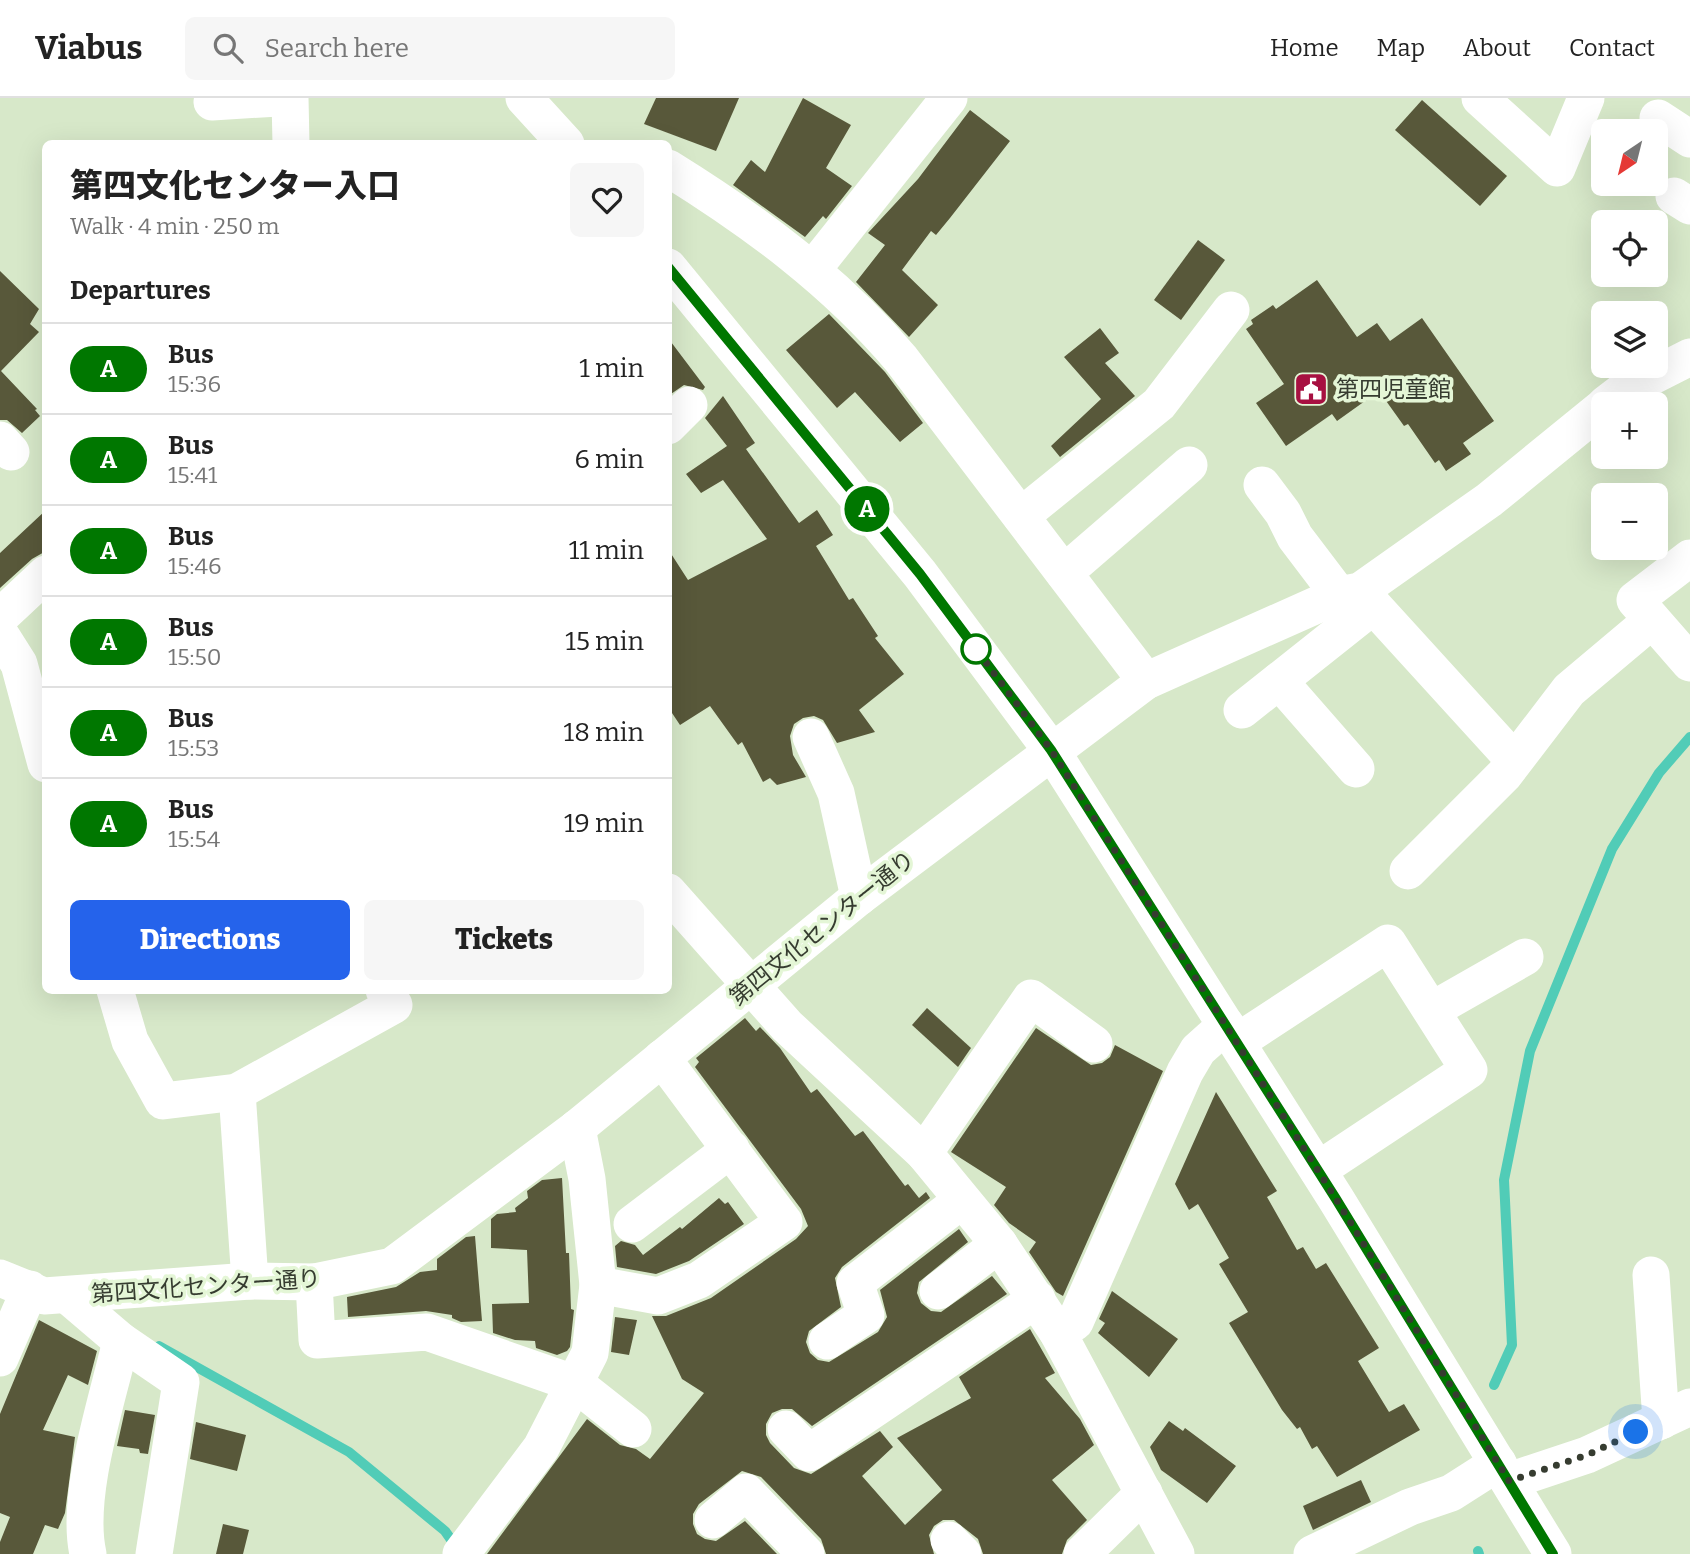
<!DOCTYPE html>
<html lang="en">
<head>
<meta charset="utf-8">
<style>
  :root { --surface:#fff; --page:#f6f6f6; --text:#222; --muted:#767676; --line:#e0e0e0; --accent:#2563eb }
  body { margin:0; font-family:Bitter,"Noto Sans JP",serif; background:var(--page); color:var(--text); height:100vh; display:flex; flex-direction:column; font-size:26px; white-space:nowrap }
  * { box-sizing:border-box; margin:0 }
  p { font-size:23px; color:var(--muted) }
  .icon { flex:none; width:38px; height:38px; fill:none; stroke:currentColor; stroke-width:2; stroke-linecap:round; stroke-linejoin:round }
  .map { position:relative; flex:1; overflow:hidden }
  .sheet { position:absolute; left:42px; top:42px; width:630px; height:854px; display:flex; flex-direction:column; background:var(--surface); border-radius:10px; box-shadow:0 7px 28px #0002 }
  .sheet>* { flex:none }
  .badge { padding:0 14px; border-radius:23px; font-size:24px; line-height:46px }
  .needle { width:46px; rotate:215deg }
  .controls { position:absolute; left:1591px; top:21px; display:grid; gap:14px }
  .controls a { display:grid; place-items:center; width:77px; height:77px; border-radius:10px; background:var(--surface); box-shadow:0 7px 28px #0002; font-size:35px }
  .you { position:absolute; width:35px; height:35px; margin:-18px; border:5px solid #fff; border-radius:50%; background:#1a73e8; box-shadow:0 0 0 10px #1a73e833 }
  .map>.badge { position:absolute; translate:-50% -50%; box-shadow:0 0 0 4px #fff }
  h2 { padding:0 28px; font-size:26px; line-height:63px }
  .round { display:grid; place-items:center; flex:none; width:74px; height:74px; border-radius:10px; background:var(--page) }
  .headline { display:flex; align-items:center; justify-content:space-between; height:119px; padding:0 28px }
  h1 { font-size:33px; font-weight:800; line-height:52px }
  .cta { display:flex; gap:14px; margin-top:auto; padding:14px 28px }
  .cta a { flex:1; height:80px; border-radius:10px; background:var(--accent); color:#fff; font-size:28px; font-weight:800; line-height:80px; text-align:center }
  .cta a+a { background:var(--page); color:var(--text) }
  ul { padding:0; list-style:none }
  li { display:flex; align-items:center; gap:21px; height:91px; padding:0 28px; border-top:2px solid var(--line) }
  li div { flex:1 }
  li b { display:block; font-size:26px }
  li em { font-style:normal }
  li .badge { min-width:77px; font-weight:700; text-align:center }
  header { display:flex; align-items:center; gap:42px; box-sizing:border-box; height:98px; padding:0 35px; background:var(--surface); border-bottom:2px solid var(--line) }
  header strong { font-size:33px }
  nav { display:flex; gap:38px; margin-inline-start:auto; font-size:24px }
  .search { width:490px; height:63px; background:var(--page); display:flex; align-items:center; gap:18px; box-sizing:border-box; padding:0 24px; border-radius:10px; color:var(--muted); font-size:26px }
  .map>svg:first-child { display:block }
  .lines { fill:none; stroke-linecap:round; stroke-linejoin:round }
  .stream { stroke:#51ccb7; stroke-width:10 }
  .building { fill:#58583a }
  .minor { stroke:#fff; stroke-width:37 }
  .line-casing { stroke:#fff; stroke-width:16 }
  .line { stroke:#070; stroke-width:10 }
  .walk { stroke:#363c30; stroke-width:7; stroke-dasharray:0 12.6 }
  .stop-dot { fill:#fff; stroke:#070; stroke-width:3.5 }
  .labels { text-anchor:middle; stroke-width:7; stroke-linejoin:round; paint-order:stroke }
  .poi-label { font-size:23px; fill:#363c30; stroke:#e4f6d6; text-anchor:start }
  .street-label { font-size:23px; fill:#363c30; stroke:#e4f6d6 }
</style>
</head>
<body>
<header>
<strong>Viabus</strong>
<div class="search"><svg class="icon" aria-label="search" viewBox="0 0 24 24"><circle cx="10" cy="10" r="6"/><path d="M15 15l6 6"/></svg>Search here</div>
<nav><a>Home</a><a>Map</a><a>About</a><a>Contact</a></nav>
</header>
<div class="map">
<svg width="1690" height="1456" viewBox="0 0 1690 1456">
  <rect width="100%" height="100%" fill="#d7e8c9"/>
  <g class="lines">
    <g class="stream">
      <path d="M159,1248L349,1354L445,1433L457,1450"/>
      <path d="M1494,1287L1512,1247L1504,1082L1530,953L1612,751L1659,675L1690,639"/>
      <path d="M1478,1453L1479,1456"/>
    </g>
  </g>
  <g class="building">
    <path d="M656,0H739L716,53L644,26Z"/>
    <path d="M803,0L851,27L826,70L852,88L826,121L823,118L805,139L733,87L751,62L765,74Z"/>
    <path d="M1422,2L1507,78L1480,108L1395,32Z"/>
    <path d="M970,12L1010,43L950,120L936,137L931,133L902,172L938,207L909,239L856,184L885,147L868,135L918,81Z"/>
    <path d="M1198,142L1225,162L1181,222L1154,202Z"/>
    <path d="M0,173L39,211L30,226L39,234L1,273L37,311L35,312L40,318L22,335L7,322H0Z"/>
    <path d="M1317,182L1357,239L1377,225L1390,243L1422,220L1494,323L1463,345L1471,356L1446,373L1439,362L1435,365L1408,326L1404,328L1379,293L1337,323L1332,316L1286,348L1256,305L1284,286L1246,231L1253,226L1251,222L1273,207L1276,211Z"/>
    <path d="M829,216L885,274L923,325L900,344L855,294L837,310L786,252Z"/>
    <path d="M1100,230L1119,255L1105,265L1135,298L1060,359L1051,348L1101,301L1064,259Z"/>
    <path d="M668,240L705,289L703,292L684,287L668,298Z"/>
    <path d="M723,298L755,345L746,351L799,425L817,412L833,437L816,448L849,502L853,500L878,538L875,540L904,576L859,612L875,634L837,645L823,622L814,618L803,620L794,626L790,638L793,657L806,679L777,687L770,680L763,684L742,644L738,647L710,608L680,627L668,609V451L688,482L767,441L723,382L701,395L686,376L727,348L705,320Z"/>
    <path d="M46,412V453L32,461L0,490V455Z"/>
    <path d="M927,910L971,950L958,969L912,927Z"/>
    <path d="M745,920L756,933L760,929L780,950L811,995L817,991L855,1038L863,1033L905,1088L908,1086L919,1100L926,1094L930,1100L842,1169L835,1180L841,1209L809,1233L806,1244L810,1255L818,1262L829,1264L878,1234L887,1219L880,1192L959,1131L968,1144L919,1184L917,1195L921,1205L931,1213L941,1214L992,1178L1007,1196L812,1328L792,1311H782L772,1315L766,1326V1337L770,1345L794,1370L811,1376L880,1333L893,1349L862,1378L905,1427L942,1392L897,1340L971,1300L959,1279L1030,1231L1055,1275L1045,1280L1080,1321L1094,1347L1052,1382L1087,1422L1067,1442L1062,1456H983L978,1441L954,1422H943L934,1428L929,1437L934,1456H826L821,1441L761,1379L742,1373L699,1406L693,1416V1426L697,1436L705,1441L716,1443L745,1423L777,1456H487L587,1321L620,1347L636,1351L650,1361L704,1295L682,1281L652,1218H666L711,1200L796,1141L808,1128L801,1111L695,969L699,964L696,960Z"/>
    <path d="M1036,930L1091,967L1102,965L1110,959L1115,947L1163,973L1063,1198L1056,1194L1029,1154L1036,1144L1009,1125L994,1107L1006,1089L951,1054Z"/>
    <path d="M1216,994L1277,1093L1267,1099L1297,1152L1303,1149L1316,1171L1326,1165L1379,1250L1358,1263L1389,1314L1404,1306L1420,1332L1337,1379L1317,1348L1312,1351L1300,1329L1297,1331L1282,1312L1229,1225L1248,1214L1219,1166L1229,1160L1198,1106L1189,1112L1175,1086Z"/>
    <path d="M562,1080L566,1155H569L571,1211L574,1212L570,1249L567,1253L557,1257L536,1250L535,1243L515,1242L493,1235L492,1206L529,1205L527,1152L491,1150V1121L497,1116L516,1114L515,1110L528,1100L527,1093L542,1082Z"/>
    <path d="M719,1100L725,1106L728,1104L744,1126L689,1163L656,1176L617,1169L615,1148L621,1143L635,1147L643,1157L680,1129L682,1131Z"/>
    <path d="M475,1138L482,1223L461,1224L452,1220V1217L426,1213L348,1219L347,1199L396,1189L420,1174L437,1172V1161L466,1139Z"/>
    <path d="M1112,1193L1178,1241L1149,1279L1098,1235L1105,1225L1099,1221Z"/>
    <path d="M615,1219L637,1222L629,1257L611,1254Z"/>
    <path d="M39,1222L97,1253L88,1287L68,1277L43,1332L75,1339L65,1415L58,1431L45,1427L33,1456H0V1444L10,1419L0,1415V1316Z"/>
    <path d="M125,1312L155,1317L148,1356L140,1355L139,1351L117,1348Z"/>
    <path d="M1169,1323L1183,1333L1185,1330L1236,1368L1207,1405L1161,1372L1150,1349Z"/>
    <path d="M196,1324L246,1337L237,1373L190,1361Z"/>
    <path d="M1361,1382L1371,1404L1313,1432L1303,1408Z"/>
    <path d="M223,1426L249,1432L243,1456H216Z"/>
  </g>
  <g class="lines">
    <g class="minor">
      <path d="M290,0L291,46"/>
      <path d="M524,0L566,46"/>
      <path d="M1480,0L1557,70L1586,0"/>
      <path d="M212,4L278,0"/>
      <path d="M1658,20L1690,41"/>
      <path d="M668,70C755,124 835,183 901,261L1146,583"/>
      <path d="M1674,98L1690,108"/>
      <path d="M668,169L920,476L1051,652L1336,1101L1553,1456"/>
      <path d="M813,171L949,0"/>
      <path d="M1606,306L1623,293L1690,259"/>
      <path d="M668,328L689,307"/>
      <path d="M0,342L11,354"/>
      <path d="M1262,387L1283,415L1295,439L1339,497"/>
      <path d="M1021,418L1159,306L1231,212"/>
      <path d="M1690,460L1635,502L1690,565"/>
      <path d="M1064,475L1189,367"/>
      <path d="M1360,493L1514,662"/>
      <path d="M0,519L46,476"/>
      <path d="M0,536L19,566L46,666"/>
      <path d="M1279,583L1356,671"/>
      <path d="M1242,612L1373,508"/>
      <path d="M811,639L836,695L859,799"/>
      <path d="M1408,773L1504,677L1569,592L1651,523"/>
      <path d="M668,794L787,928L924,1055L999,1146L1058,1235L1176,1456"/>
      <path d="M115,892L130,943L163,1003L237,994L394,907L384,892"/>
      <path d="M1432,912L1525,859"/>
      <path d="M1237,944L1388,845L1469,972L1318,1072"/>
      <path d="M237,994L250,1183"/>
      <path d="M924,1055L1031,900L1094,946"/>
      <path d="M632,1126L731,1051"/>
      <path d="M1651,1177L1661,1323"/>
      <path d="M0,1180L44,1198L250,1183L314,1184L392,1168L577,1030L859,799L1146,583L1339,497L1360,493L1489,402L1603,309"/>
      <path d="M314,1184L317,1242L427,1234L576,1286L633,1331"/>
      <path d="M598,1187L658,1198L699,1182L784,1124L662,960"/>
      <path d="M938,1193L999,1146"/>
      <path d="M67,1197L121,1243L181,1284L154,1456"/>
      <path d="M1058,1235L1075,1224L1185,974L1198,952L1226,927"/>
      <path d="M827,1243L866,1217L855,1185L962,1102"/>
      <path d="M0,1260L30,1191"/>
      <path d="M786,1331L809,1355L1037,1201"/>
      <path d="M1509,1383L1587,1357L1690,1309"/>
      <path d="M713,1422L746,1394L806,1456"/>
      <path d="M949,1442L963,1456"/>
      <path d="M88,1456C75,1397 107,1304 121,1243"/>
      <path d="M461,1456L541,1350L590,1255L598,1187L587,1081L577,1030"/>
      <path d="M1082,1456L1144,1395"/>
      <path d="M1312,1456L1410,1409L1451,1395L1498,1365"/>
    </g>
  </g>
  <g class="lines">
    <g class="line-casing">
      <path id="line" d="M668,169L920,476L1051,652L1336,1101L1553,1456"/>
    </g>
    <use href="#line" class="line"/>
    <path class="walk" d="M976,551L970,543L1051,652L1336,1101L1509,1383L1587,1357L1636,1334"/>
  </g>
  <defs>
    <g id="civic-square" transform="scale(1.75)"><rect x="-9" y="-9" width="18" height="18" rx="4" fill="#a71041" stroke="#e4f6d6"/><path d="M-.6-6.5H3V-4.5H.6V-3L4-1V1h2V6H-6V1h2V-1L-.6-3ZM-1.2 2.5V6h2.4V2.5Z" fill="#fff"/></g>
  </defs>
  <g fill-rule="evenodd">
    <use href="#civic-square" x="1311" y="291"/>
  </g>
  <circle class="stop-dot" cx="976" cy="551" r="14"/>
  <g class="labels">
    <g class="poi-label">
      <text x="1336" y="299">第四児童館</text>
    </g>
    <g class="street-label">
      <text transform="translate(822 830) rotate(-39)" y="8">第四文化センター通り</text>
      <text transform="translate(206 1188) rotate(-4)" y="8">第四文化センター通り</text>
    </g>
  </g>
</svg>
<div class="controls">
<a><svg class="needle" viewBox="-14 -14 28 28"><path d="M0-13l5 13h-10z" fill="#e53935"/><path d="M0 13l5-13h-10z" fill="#767676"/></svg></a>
<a><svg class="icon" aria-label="locate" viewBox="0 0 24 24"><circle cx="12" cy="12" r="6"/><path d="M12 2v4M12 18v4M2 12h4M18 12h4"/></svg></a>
<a><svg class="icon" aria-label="layers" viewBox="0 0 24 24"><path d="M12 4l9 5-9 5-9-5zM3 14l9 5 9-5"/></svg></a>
<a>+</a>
<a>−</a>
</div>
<div class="you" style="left:1636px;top:1334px"></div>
<b class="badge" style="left:867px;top:411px;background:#070;color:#fff">A</b>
<section class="sheet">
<div class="headline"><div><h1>第四文化センター入口</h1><p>Walk · 4 min · 250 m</p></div><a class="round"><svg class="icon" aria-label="heart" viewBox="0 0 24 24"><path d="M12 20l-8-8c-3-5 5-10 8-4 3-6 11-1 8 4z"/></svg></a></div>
<h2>Departures</h2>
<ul>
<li><span class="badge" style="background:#070;color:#fff">A</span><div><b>Bus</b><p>15:36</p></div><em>1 min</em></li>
<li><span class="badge" style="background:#070;color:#fff">A</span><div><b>Bus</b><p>15:41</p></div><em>6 min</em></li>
<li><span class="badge" style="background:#070;color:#fff">A</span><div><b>Bus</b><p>15:46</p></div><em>11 min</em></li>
<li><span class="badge" style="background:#070;color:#fff">A</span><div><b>Bus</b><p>15:50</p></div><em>15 min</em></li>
<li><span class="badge" style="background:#070;color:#fff">A</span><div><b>Bus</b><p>15:53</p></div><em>18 min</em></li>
<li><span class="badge" style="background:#070;color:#fff">A</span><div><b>Bus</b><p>15:54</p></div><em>19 min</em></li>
</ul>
<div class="cta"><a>Directions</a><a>Tickets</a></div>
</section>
</div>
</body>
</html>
